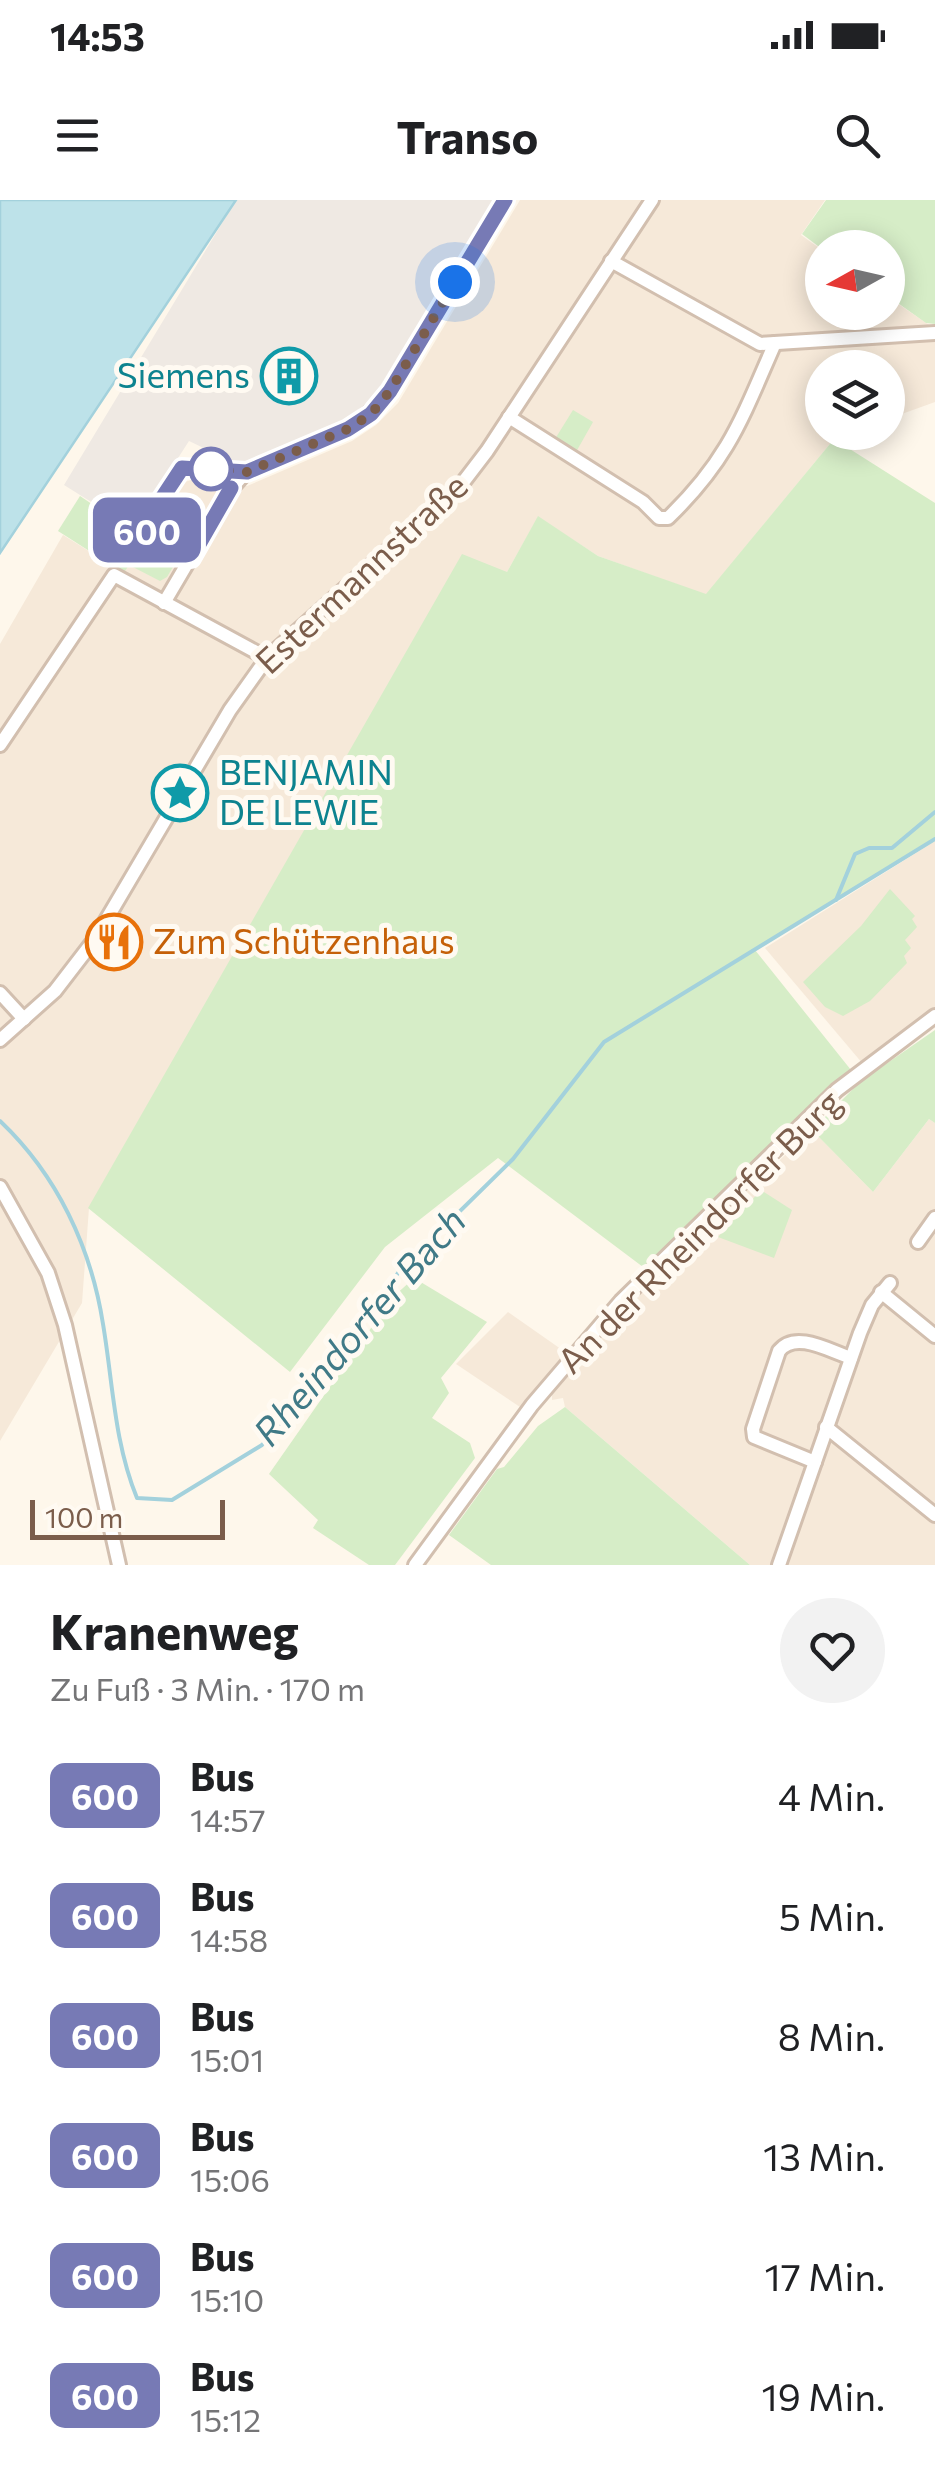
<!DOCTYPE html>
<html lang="de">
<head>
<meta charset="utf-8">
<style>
  :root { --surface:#fff; --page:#f2f2f2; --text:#202124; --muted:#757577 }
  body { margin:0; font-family:Commissioner,sans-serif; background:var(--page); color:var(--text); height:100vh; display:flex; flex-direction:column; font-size:38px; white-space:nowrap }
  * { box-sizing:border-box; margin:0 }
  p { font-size:32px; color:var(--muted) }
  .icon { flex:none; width:55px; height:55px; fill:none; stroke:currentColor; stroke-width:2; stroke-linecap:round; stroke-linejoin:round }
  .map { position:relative; height:1365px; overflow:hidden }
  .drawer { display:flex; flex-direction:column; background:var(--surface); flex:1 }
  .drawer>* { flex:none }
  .badge { padding:0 20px; border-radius:15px; font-size:35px; line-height:65px }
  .needle { width:65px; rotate:262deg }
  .tools { position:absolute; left:805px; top:30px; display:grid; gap:20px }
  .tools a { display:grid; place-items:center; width:100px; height:100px; border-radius:50%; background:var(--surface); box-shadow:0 5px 25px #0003; font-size:50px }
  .scale { position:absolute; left:30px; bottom:25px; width:195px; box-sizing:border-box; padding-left:10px; border:5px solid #7b5d4b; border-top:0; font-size:28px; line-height:35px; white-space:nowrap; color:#7b5d4b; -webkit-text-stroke:8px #fffaf2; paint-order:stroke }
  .you { position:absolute; width:50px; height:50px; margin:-25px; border:8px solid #fff; border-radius:50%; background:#1a73e8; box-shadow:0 0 0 15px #1a73e833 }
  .map>.badge { position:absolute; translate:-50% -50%; box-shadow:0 0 0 5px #fff }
  .round { display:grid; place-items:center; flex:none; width:105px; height:105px; border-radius:52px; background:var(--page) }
  .overview { display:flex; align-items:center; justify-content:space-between; height:170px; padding:0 50px }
  h1 { font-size:48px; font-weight:700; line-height:75px }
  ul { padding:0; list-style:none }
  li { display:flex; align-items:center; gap:30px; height:120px; padding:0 50px }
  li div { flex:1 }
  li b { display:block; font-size:38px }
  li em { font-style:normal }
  li .badge { min-width:110px; font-weight:700; text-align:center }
  .status { display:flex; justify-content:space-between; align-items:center; height:70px; padding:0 50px; background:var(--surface); direction:ltr }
  .status svg { height:28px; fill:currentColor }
  header { display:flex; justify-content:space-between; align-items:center; height:130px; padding:0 50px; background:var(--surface); font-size:45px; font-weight:700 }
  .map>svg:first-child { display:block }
  .residential { fill:#f6e9d9 }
  .industrial { fill:#efe9e3 }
  .green { fill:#d6edc7 }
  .water { fill:#bde2e9; stroke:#a3d1dc; stroke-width:2.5 }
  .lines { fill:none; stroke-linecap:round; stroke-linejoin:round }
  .stream { stroke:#a3d1dc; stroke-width:4 }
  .street-casing { stroke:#d2bfaf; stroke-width:18 }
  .street { stroke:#fff; stroke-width:12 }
  .line-casing { stroke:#fff; stroke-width:22 }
  .line { stroke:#777ab5; stroke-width:15 }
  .walk { stroke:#7b5d4b; stroke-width:10; stroke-dasharray:0 18 }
  .stop-dot { fill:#fff; stroke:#777ab5; stroke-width:5 }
  .labels { text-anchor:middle; stroke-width:10; stroke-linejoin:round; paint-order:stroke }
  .culture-label { font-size:35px; fill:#0d838f; stroke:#fffaf2; text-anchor:end }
  .street-label { font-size:35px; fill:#7b5d4b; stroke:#fffaf2 }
  .food-label { font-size:35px; fill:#c56008; stroke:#fffaf2; text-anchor:start }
  .water-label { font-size:38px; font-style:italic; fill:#407a87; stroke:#fffaf2 }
</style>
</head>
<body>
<div class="status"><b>14:53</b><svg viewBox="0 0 49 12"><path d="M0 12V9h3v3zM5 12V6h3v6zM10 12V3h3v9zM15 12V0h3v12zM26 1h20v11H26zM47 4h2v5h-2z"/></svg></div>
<header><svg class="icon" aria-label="menu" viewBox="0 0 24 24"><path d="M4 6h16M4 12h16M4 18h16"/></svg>Transo<svg class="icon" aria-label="search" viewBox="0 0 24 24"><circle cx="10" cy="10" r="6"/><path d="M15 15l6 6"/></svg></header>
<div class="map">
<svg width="935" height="1365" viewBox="0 0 935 1365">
  <rect width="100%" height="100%" fill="#fef7eb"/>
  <g class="residential">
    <path d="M520,0H825L801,35L822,50V112H888V97L935,129V202L888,219V168H822V232L851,233L834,239L706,395L598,356L538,317L507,372L89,1008L82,1103L0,1241V444L63,335L108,363L132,329L160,317L181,283L202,277L247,286L352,241L376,225L398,203Z"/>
    <path d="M935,641V809L913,831L863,864L765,748Z"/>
    <path d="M929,919L935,923V1365H750L565,1207L563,1198L552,1200V1194L641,1089L812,930L873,992Z"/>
    <path d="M508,1112L568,1154L523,1209L456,1164Z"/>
  </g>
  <path class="industrial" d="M236,0H495L375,195L360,211L346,221L239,265L189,241L133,328L64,285Z"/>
  <g class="green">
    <path d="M826,0H935V124L926,123L888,96V48L822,49L802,34Z"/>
    <path d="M573,210L593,222L576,252L555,239Z"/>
    <path d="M834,239L935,303V641L755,750L851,870L651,1073L498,958L385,1047L290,1172L88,1008L462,354L507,372L538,316L598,356L706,394Z"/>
    <path d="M80,296L129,329L108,363L58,331Z"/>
    <path d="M134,333L177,360L167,377L160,381L129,365L123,374L113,366Z"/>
    <path d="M890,689L915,716L912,719L917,727L905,740L911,748L904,756L907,763L870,801L843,816L825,807L803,782L861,726Z"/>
    <path d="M935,830V923L929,919L873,992L812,930L860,882Z"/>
    <path d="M761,990L792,1010L774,1058L718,1037Z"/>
    <path d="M414,1078L487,1122L441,1178L449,1193L432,1218L470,1243L475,1258L395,1365H369L313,1328L318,1320L269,1274L392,1098Z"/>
    <path d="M565,1207L750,1365H491L449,1335L497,1269L504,1267L538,1226Z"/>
  </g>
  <path class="water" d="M0,0H236L0,353Z"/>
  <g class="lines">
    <g class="stream">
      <path d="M836,700L855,654L869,648H892L935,612"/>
      <path d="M0,921C57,975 91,1047 103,1124C113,1183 114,1242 137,1298L172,1300L262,1245L309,1193L401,1069L513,959L604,842L935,639"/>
    </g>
    <g class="street-casing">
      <g id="street">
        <path d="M611,61L760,144L935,133"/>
        <path d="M509,217L643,302L659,318H668C729,259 742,218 775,143"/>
        <path d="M191,358L152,335L146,326L182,268L247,271"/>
        <path d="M164,403L231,289L247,271L348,229L380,204L505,0"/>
        <path d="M0,545L114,375L267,458"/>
        <path d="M0,793L24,819"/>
        <path d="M0,840L55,791L95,739L230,510L267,458L461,285L487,251L652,0"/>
        <path d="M0,987L48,1073L65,1125L119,1365"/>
        <path d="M918,1042L935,1018"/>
        <path d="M881,1092L935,1136"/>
        <path d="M826,1227L935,1315"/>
        <path d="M815,1262L754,1237L753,1229L779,1151C795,1130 830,1151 851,1158"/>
        <path d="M415,1365L532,1205L621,1101L837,890L935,816"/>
        <path d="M779,1365L860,1133L872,1105L890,1083"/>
      </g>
    </g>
    <use href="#street" class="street"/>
  </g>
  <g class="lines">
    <g class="line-casing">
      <path id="line" d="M231,288L191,358L148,331L147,321L182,268L247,272L348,229L371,214L390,191L505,0"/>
    </g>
    <use href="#line" class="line"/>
    <path class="walk" d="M211,269L247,272L348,229L371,214L390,191L455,82"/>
  </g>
  <defs>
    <g id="building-ring" transform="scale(2.875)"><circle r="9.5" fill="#fffaf2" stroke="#0f9aa8" stroke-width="1.5"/><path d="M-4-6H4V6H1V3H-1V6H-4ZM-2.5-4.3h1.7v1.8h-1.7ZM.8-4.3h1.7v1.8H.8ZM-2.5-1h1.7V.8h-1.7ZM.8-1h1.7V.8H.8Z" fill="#0f9aa8"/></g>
    <g id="sight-ring" transform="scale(2.875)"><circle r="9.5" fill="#fffaf2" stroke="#0f9aa8" stroke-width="1.5"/><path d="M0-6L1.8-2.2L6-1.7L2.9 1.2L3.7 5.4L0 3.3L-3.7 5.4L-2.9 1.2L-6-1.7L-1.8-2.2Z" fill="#0f9aa8"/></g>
    <g id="restaurant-ring" transform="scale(2.875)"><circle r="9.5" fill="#fffaf2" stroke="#e8710a" stroke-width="1.5"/><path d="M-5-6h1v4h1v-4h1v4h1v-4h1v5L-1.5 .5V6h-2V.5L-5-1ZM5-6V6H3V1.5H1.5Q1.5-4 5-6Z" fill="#e8710a"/></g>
  </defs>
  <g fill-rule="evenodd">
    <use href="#building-ring" x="289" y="176"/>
    <use href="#sight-ring" x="180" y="593"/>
    <use href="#restaurant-ring" x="114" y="742"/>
  </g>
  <circle class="stop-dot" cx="211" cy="269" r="20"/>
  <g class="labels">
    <g class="culture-label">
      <text x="250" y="188">Siemens</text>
      <text x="219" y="585" text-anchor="start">BENJAMIN<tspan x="219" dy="40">DE LEWIE</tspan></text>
    </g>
    <g class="street-label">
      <text transform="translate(362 374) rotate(-43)" y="12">Estermannstraße</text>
      <text transform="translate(700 1032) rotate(-45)" y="12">An der Rheindorfer Burg</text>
    </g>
    <g class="food-label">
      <text x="153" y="754">Zum Schützenhaus</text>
    </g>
    <g class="water-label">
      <text transform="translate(360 1127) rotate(-49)" y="13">Rheindorfer Bach</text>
    </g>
  </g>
</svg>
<div class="tools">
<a><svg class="needle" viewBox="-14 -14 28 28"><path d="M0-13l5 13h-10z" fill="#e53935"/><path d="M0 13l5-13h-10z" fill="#757577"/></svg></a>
<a><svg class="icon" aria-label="layers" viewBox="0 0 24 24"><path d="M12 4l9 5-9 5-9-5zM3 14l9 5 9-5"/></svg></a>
</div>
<div class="scale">100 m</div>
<div class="you" style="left:455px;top:82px"></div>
<b class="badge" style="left:147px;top:330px;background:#777ab5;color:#fff">600</b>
</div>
<section class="drawer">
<div class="overview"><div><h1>Kranenweg</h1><p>Zu Fuß · 3 Min. · 170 m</p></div><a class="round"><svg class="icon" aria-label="heart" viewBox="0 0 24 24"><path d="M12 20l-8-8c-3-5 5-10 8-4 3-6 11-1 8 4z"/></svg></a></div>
<ul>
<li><span class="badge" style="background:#777ab5;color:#fff">600</span><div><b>Bus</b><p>14:57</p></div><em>4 Min.</em></li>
<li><span class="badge" style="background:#777ab5;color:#fff">600</span><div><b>Bus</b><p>14:58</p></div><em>5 Min.</em></li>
<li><span class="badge" style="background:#777ab5;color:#fff">600</span><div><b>Bus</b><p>15:01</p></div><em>8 Min.</em></li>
<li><span class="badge" style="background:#777ab5;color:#fff">600</span><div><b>Bus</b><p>15:06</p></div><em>13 Min.</em></li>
<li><span class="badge" style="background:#777ab5;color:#fff">600</span><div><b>Bus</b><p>15:10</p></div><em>17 Min.</em></li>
<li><span class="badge" style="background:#777ab5;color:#fff">600</span><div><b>Bus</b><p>15:12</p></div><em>19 Min.</em></li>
</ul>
</section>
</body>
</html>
